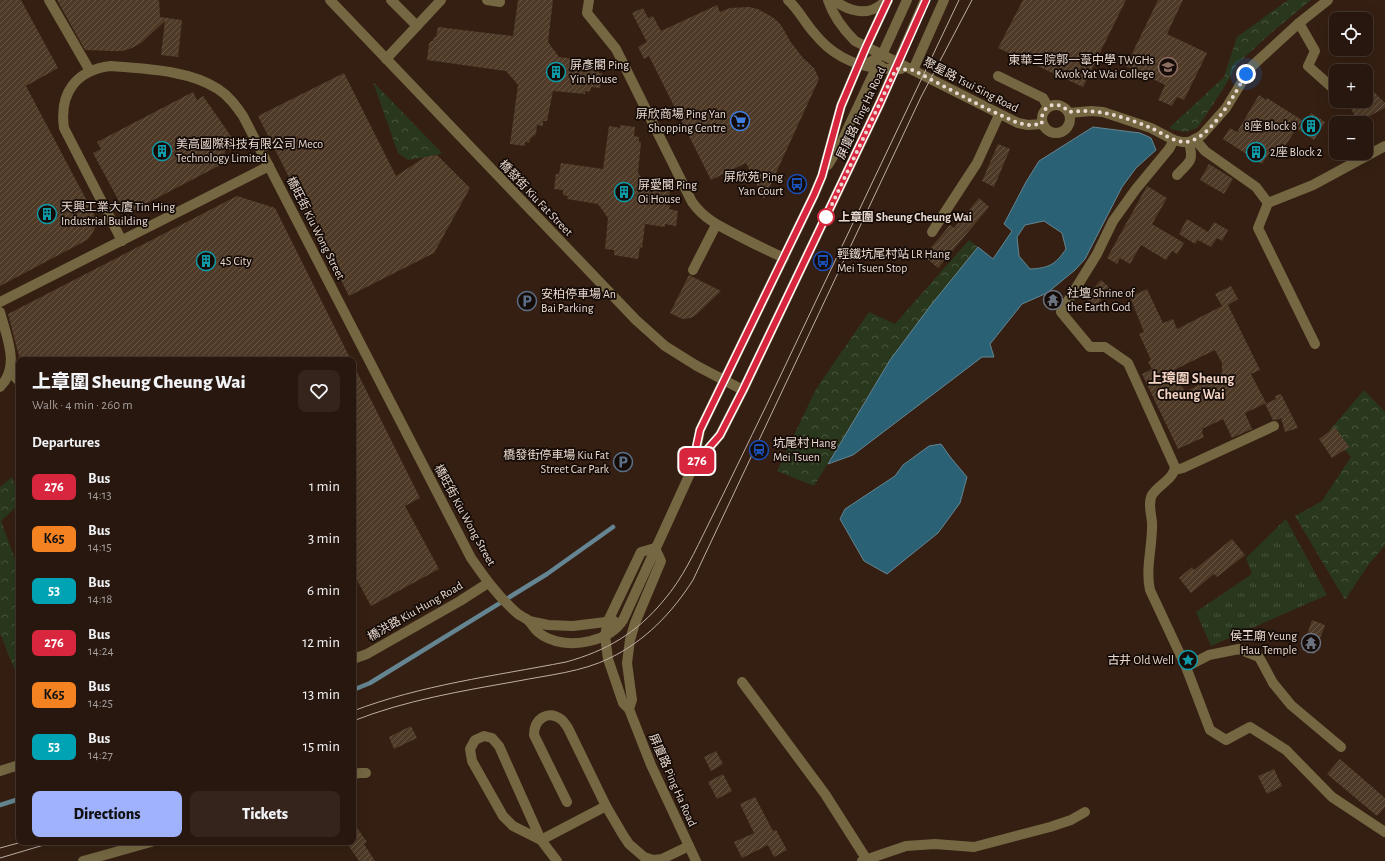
<!DOCTYPE html>
<html lang="en">
<head>
<meta charset="utf-8">
<style>
  :root { --surface:#28170e; --page:#34241c; --text:#f1f3f6; --muted:#a59f9e; --line:#44362e; --accent:#a1b2fd }
  body { margin:0; font-family:"Alegreya Sans","Noto Sans TC",sans-serif; background:var(--page); color:var(--text); height:100vh; display:flex; flex-direction:column; font-size:15px; white-space:nowrap }
  * { box-sizing:border-box; margin:0 }
  p { font-size:13px; color:var(--muted) }
  .icon { flex:none; width:22px; height:22px; fill:none; stroke:currentColor; stroke-width:2; stroke-linecap:round; stroke-linejoin:round }
  .map { position:relative; flex:1; overflow:hidden }
  .details { position:absolute; left:16px; top:357px; width:340px; height:488px; display:flex; flex-direction:column; background:var(--surface); border-radius:8px; box-shadow:0 4px 16px #0002,0 0 0 1px var(--line) }
  .details>* { flex:none }
  .badge { padding:0 8px; border-radius:6px; font-size:14px; line-height:26px }
  .fabs { position:absolute; left:1329px; top:12px; display:grid; gap:8px }
  .fabs a { display:grid; place-items:center; width:44px; height:44px; border-radius:8px; background:var(--surface); box-shadow:0 4px 16px #0002,0 0 0 1px var(--line); font-size:20px }
  .you { position:absolute; width:20px; height:20px; margin:-10px; border:3px solid #fff; border-radius:50%; background:#1a73e8; box-shadow:0 0 0 6px #1a73e833 }
  .map>.badge { position:absolute; translate:-50% -50%; box-shadow:0 0 0 2px #fff }
  h2 { padding:0 16px; font-size:15px; line-height:36px }
  .round { display:grid; place-items:center; flex:none; width:42px; height:42px; border-radius:8px; background:var(--page) }
  .overview { display:flex; align-items:center; justify-content:space-between; height:68px; padding:0 16px }
  h1 { font-size:19px; font-weight:800; line-height:30px }
  .action { display:flex; gap:8px; margin-top:auto; padding:8px 16px }
  .action a { flex:1; height:46px; border-radius:8px; background:var(--accent); color:#111; font-size:16px; font-weight:800; line-height:46px; text-align:center }
  .action a+a { background:var(--page); color:var(--text) }
  ul { padding:0; list-style:none }
  li { display:flex; align-items:center; gap:12px; height:52px; padding:0 16px }
  li div { flex:1 }
  li b { display:block; font-size:15px }
  li em { font-style:normal }
  li .badge { min-width:44px; font-weight:700; text-align:center }
  .map>svg:first-child { display:block }
  .grass { fill:url(#grass-tufts) }
  .forest { fill:url(#forest-crowns) }
  .water { fill:#2b6175; stroke:#648591; fill-rule:evenodd }
  .lines { fill:none; stroke-linecap:round; stroke-linejoin:round }
  .stream { stroke:#648591; stroke-width:4.5 }
  .building { fill:url(#building-hatch); fill-rule:evenodd }
  .minor { stroke:#746742; stroke-width:10 }
  .tram { stroke:#beaea5; stroke-width:1 }
  .line-casing { stroke:#fff; stroke-width:9 }
  .line { stroke:#d7263d; stroke-width:6 }
  .walk { stroke:#e8d9d1; stroke-width:4; stroke-dasharray:0 7.2 }
  .stop-dot { fill:#fff; stroke:#d7263d; stroke-width:2 }
  .labels { text-anchor:middle; stroke-width:3.5; stroke-linejoin:round; paint-order:stroke }
  .poi-label { font-size:12px; fill:#e8d9d1; stroke:#160c07; text-anchor:start }
  .street-label { font-size:12px; fill:#e8d9d1; stroke:#160c07 }
  .stop-label { font-size:12px; font-weight:bold; fill:#e8d9d1; stroke:#160c07; text-anchor:start }
  .quarter-label { font-size:14px; font-weight:bold; fill:#f3d4c4; stroke:#160c07 }
</style>
</head>
<body>
<div class="map">
<svg width="1385" height="861" viewBox="0 0 1385 861">
  <defs>
    <pattern id="grass-tufts" width="24" height="20" patternUnits="userSpaceOnUse"><rect width="24" height="20" fill="#29381d"/><path d="M3 7l-1-3M5 7V3M7 7l1-3M15 17l-1-3M17 17v-4M19 17l1-3" fill="none" stroke="#48543d"/></pattern>
    <pattern id="forest-crowns" width="20" height="18" patternUnits="userSpaceOnUse"><rect width="20" height="18" fill="#29381d"/><path d="M2 6a3 3 0 1 1 6 0M12 15a3 3 0 1 1 6 0" fill="none" stroke="#48543d"/></pattern>
    <pattern id="building-hatch" width="6" height="6" patternUnits="userSpaceOnUse"><rect width="6" height="6" fill="#4f3a28"/><path d="M-1 1l2-2M0 6l6-6M5 7l2-2" fill="none" stroke="#685646"/></pattern>
  </defs>
  <rect width="100%" height="100%" fill="#351f12"/>
  <path class="grass" d="M1286,519L1327,595L1211,646L1196,612L1252,574L1246,558Z"/>
  <g class="forest">
    <path d="M1288,0H1311L1272,32L1237,64L1225,86L1198,127C1187,134 1180,132 1169,128L1224,77L1237,37Z"/>
    <path d="M373,82L442,153L437,155L408,160L398,153Z"/>
    <path d="M969,240L978,247L890,360L814,486L777,471L816,389L869,312L895,324Z"/>
    <path d="M1364,390L1385,412V545L1369,564L1345,600L1295,516L1322,501L1351,457L1329,431Z"/>
    <path d="M12,477L19,494V504L1,521L19,570V681L0,633V487Z"/>
  </g>
  <g class="water">
    <path d="M1093,127L1140,133L1151,138L1156,150L1136,168L1122,187L1085,259L1075,270L1047,293L1022,304L990,344L994,357H982L853,455L828,464L890,360L931,305L978,247L993,259L1012,231L1004,224L1026,182L1039,161ZM1044,221L1062,233L1066,249C1055,265 1049,268 1030,269L1019,256L1017,237L1025,225Z"/>
    <path d="M941,444L951,458L967,477L960,503L938,533L887,574L864,561L840,519L845,509L895,476L903,465L929,446Z"/>
  </g>
  <g class="lines">
    <g class="stream">
      <path d="M353,690L370,683L547,574L613,527"/>
      <path d="M0,805L19,799"/>
    </g>
  </g>
  <g class="building">
    <path d="M0,0H21L58,68L26,86L96,218V226L92,234L87,240L0,286Z"/>
    <path d="M57,0H159L160,17L182,20L178,57L161,55L165,21L141,43L132,48L122,51H112L85,50Z"/>
    <path d="M518,0H553L548,42L559,57L600,62L599,73H602L600,88L591,87L590,92L585,91V94L553,91L547,121H543V126L537,125L536,134L530,139L529,143L525,142V146L510,144L518,85L506,71L427,60L429,44L431,41H433L434,37H436L438,27L513,36Z"/>
    <path d="M1023,0H1126L1083,87L998,48Z"/>
    <path d="M1158,0H1183L1167,34L1207,53L1184,100L1177,97L1172,106L1158,100L1165,85L1126,66Z"/>
    <path d="M717,5L720,12L730,8L749,7L758,9L774,18L781,25L790,41L803,58L814,68L819,79L764,199L746,163L711,180L649,56L644,59L638,47L647,42L632,13L643,8L648,18L653,16L661,31Z"/>
    <path d="M344,73L396,176L425,157L437,155L470,188L434,253L349,296L258,116Z"/>
    <path d="M1366,84L1385,103V108L1358,122L1347,101H1366Z"/>
    <path d="M193,92L197,100L203,96L237,145L224,152L228,161L132,211L128,202L121,205L93,153L101,149L97,142Z"/>
    <path d="M1259,95L1266,100L1267,98L1302,120L1281,152L1275,148L1274,150L1272,149L1262,164L1223,139L1230,128L1237,132Z"/>
    <path d="M1311,113L1325,122L1314,140L1298,129L1304,118L1306,120Z"/>
    <path d="M620,125L635,127L634,136L639,137V142H641L638,173L647,185L659,186V189L670,190L668,205H670L669,209L678,211L676,226L665,224V227L645,224L642,248L640,247L638,259L614,255V250L605,249L608,218L598,204L567,199L568,196L563,195V190L554,189L556,174H559L561,163L603,169L609,126L620,128Z"/>
    <path d="M998,144L1010,149L994,187L982,181Z"/>
    <path d="M1209,164L1233,179L1224,194L1200,180Z"/>
    <path d="M1147,186L1167,198L1152,224L1184,243L1177,254L1172,251L1166,260L1141,245L1130,264L1120,258L1117,264L1107,258Z"/>
    <path d="M237,196L275,208L351,360H20L8,314Z"/>
    <path d="M979,198L989,207L938,268L924,256L950,225L954,228Z"/>
    <path d="M1187,219L1208,232L1214,222L1228,230L1222,241L1217,238L1211,247L1198,240L1195,244L1179,234Z"/>
    <path d="M689,275L721,291L696,315L691,318L682,319L670,313Z"/>
    <path d="M1101,280L1111,289L1095,307L1085,298Z"/>
    <path d="M1231,286L1238,299L1228,305L1260,370L1251,374L1266,403L1245,413L1252,429L1232,438L1223,419L1202,429L1203,431L1202,432L1204,437L1178,449L1142,374L1152,369L1148,362L1151,360L1139,334L1144,332L1130,297L1147,289L1163,323L1173,319L1177,329L1222,306L1215,294ZM1215,350L1222,363V373L1185,392L1174,370Z"/>
    <path d="M353,364L420,498L405,506L439,569L371,606L353,573Z"/>
    <path d="M1281,394L1298,428L1285,432L1281,418L1277,420H1273L1265,404L1276,399L1275,396Z"/>
    <path d="M1335,427L1349,447L1332,458L1319,439Z"/>
    <path d="M1232,539L1245,555L1217,577L1214,574L1191,593L1179,578L1192,567L1194,570Z"/>
    <path d="M1312,620L1325,625L1314,654L1302,650Z"/>
    <path d="M411,726L417,738L394,749L389,737Z"/>
    <path d="M716,751L723,764L711,771L704,757Z"/>
    <path d="M1340,759L1385,798V807L1377,816L1327,774Z"/>
    <path d="M1274,769L1282,786L1267,794L1258,776Z"/>
    <path d="M723,774L732,791L717,799L708,782Z"/>
    <path d="M755,797L773,831L776,830L787,850L774,857L768,845L742,858L734,842L754,833L740,804Z"/>
    <path d="M353,822L367,842L364,844L375,861H359L346,842H353Z"/>
  </g>
  <g class="lines">
    <g class="minor">
      <path d="M49,0L90,71"/>
      <path d="M330,0L636,320L665,346L697,366L743,390"/>
      <path d="M391,0L417,26"/>
      <path d="M487,0L500,2"/>
      <path d="M589,0L587,13L616,49L692,202C705,220 721,227 739,236C754,244 769,251 784,258"/>
      <path d="M788,0C799,10 805,23 815,34C830,53 852,65 876,68C884,69 893,69 901,69"/>
      <path d="M828,0C833,16 843,29 855,41L1018,123L1028,125L1042,124"/>
      <path d="M834,0C844,8 860,15 874,9C879,7 883,3 888,0"/>
      <path d="M1299,23L1315,51L1308,66L1336,91"/>
      <path d="M386,59L441,0"/>
      <path d="M861,64L868,63L882,55L907,0"/>
      <path d="M913,70L944,0"/>
      <path d="M998,76L1043,98L1048,107"/>
      <circle cx="1056" cy="119" r="14"/>
      <path d="M1069,113L1091,111L1103,112L1151,128L1174,140L1182,142H1189L1195,139L1202,135L1226,108L1251,67L1299,23L1328,0"/>
      <path d="M1195,139L1205,151L1256,187L1268,203L1258,228L1315,344"/>
      <path d="M1174,140L1169,149L1136,189L1113,221L1097,254L1061,312L1090,347H1105L1128,363L1175,467C1173,480 1159,484 1152,495C1148,502 1151,514 1152,522C1153,545 1145,568 1150,590L1186,667L1210,730L1226,740L1250,727L1286,750L1332,797L1385,832"/>
      <path d="M828,165L839,147L876,68L881,66"/>
      <path d="M1177,175C1190,161 1194,162 1189,142"/>
      <path d="M1268,203L1313,185L1385,146"/>
      <path d="M932,232L977,163L999,115"/>
      <path d="M122,241L64,128C59,93 76,70 111,66C145,69 189,70 218,89C229,96 236,106 243,116L471,558C485,578 499,598 518,614C521,616 525,618 528,620C532,624 534,629 538,632C552,644 573,645 590,641C604,638 615,632 623,620L693,467L700,430L814,195L822,176L841,106L866,47L888,0"/>
      <path d="M693,270L716,225"/>
      <path d="M0,302L269,166"/>
      <path d="M0,312C6,336 21,366 0,387"/>
      <path d="M10,372L19,381"/>
      <path d="M694,466L720,435L743,390L880,103L925,0"/>
      <path d="M1175,470L1183,468L1274,426"/>
      <path d="M655,548L641,552L608,621L605,636L608,659L623,703L629,709L651,765L696,861"/>
      <path d="M529,621L548,625L573,626L614,621"/>
      <path d="M353,659L367,654L460,601L488,583"/>
      <path d="M1186,667L1209,655L1239,649L1259,657L1273,683L1291,705L1341,747"/>
      <path d="M742,682L825,794L867,860"/>
      <path d="M629,709L632,700L627,663L630,640L635,623L661,561L655,548"/>
      <path d="M0,771L19,765"/>
      <path d="M353,774L360,773H366"/>
      <path d="M567,802L534,735C534,719 548,709 562,720C564,722 566,725 568,728L606,806L623,835L629,844L644,857L653,860L662,859L689,846"/>
      <path d="M541,840L513,826L503,816L472,761L470,749L475,740L484,736L492,738L499,746L541,840L557,861"/>
      <path d="M541,840L606,806"/>
      <path d="M83,861L151,842"/>
      <path d="M862,861L906,846L935,844L974,847L1050,827L1071,820L1085,812"/>
    </g>
    <g class="tram">
      <path d="M353,711C421,685 494,676 566,662C606,651 637,633 664,600C683,578 695,551 708,525C728,485 747,445 767,404C831,269 895,135 959,0"/>
      <path d="M353,721C406,700 462,691 518,681C548,675 582,672 610,658C645,641 672,613 693,580L921,97L972,0"/>
      <path d="M0,848L22,842"/>
      <path d="M0,858L54,842"/>
    </g>
  </g>
  <g class="lines">
    <g class="line-casing">
      <path id="line" d="M888,0L866,47L841,106L822,176L814,195L700,430L692,467L720,435L743,390L880,103L926,0"/>
    </g>
    <use href="#line" class="line"/>
    <path class="walk" d="M826,217L896,69L913,70L985,108L1018,123L1028,125L1042,124C1039,106 1057,98 1069,112C1096,108 1126,117 1151,128C1163,133 1176,145 1191,141C1213,134 1235,94 1246,74"/>
  </g>
  <defs>
    <g id="school-ring" transform="scale(1)"><circle r="9.5" fill="#160c07" stroke="#8d6e63" stroke-width="1.5"/><path d="M0-5L7-2L0 1L-7-2ZM-4 1L0 2.5L4 1V4Q0 6-4 4Z" fill="#8d6e63"/></g>
    <g id="building-ring" transform="scale(1)"><circle r="9.5" fill="#160c07" stroke="#0f9aa8" stroke-width="1.5"/><path d="M-4-6H4V6H1V3H-1V6H-4ZM-2.5-4.3h1.7v1.8h-1.7ZM.8-4.3h1.7v1.8H.8ZM-2.5-1h1.7V.8h-1.7ZM.8-1h1.7V.8H.8Z" fill="#0f9aa8"/></g>
    <g id="supermarket-ring" transform="scale(1)"><circle r="9.5" fill="#160c07" stroke="#3f7fe0" stroke-width="1.5"/><path d="M-6-5.5h2.5l.6 2H6L4.5 2H-2.5L-4.4-4H-6ZM-1.5 3.2a1.3 1.3 0 1 0 .1 0ZM3 3.2a1.3 1.3 0 1 0 .1 0Z" fill="#3f7fe0"/></g>
    <g id="bus-ring" transform="scale(1)"><circle r="9.5" fill="#160c07" stroke="#1a4fb4" stroke-width="1.5"/><path d="M-5-6H5V4H4V6H2V4H-2V6H-4V4H-5ZM-3.5-4V0h7V-4ZM-3.5 1.2v1.5H-2V1.2ZM2 1.2v1.5H3.5V1.2Z" fill="#1a4fb4"/></g>
    <g id="temple-ring" transform="scale(1)"><circle r="9.5" fill="#160c07" stroke="#6b7280" stroke-width="1.5"/><path d="M0-6L5-2H3V0L6.5 2.5H4V6H1.5V3h-3V6H-4V2.5H-6.5L-3 0V-2H-5Z" fill="#6b7280"/></g>
    <g id="parking-ring" transform="scale(1)"><circle r="9.5" fill="#160c07" stroke="#5c6f8a" stroke-width="1.5"/><path d="M-3.5-5.5H1a3.5 3.5 0 0 1 0 7H-1V5.5H-3.5ZM-1-3.4V-.6H.8a1.4 1.4 0 0 0 0-2.8Z" fill="#5c6f8a"/></g>
    <g id="station-ring" transform="scale(1)"><circle r="9.5" fill="#160c07" stroke="#1a4fb4" stroke-width="1.5"/><path d="M-3-6H3Q5-6 5-4V2Q5 4 3 4L4.5 6H3L1.5 4h-3L-3 6H-4.5L-3 4Q-5 4-5 2V-4Q-5-6-3-6ZM-3.5-4v3h7v-3ZM-3.5 1v1.5H-2V1ZM2 1v1.5H3.5V1Z" fill="#1a4fb4"/></g>
    <g id="sight-ring" transform="scale(1)"><circle r="9.5" fill="#160c07" stroke="#0f9aa8" stroke-width="1.5"/><path d="M0-6L1.8-2.2L6-1.7L2.9 1.2L3.7 5.4L0 3.3L-3.7 5.4L-2.9 1.2L-6-1.7L-1.8-2.2Z" fill="#0f9aa8"/></g>
  </defs>
  <g fill-rule="evenodd">
    <use href="#school-ring" x="1168" y="67"/>
    <use href="#building-ring" x="556" y="72"/>
    <use href="#supermarket-ring" x="740" y="121"/>
    <use href="#building-ring" x="1311" y="126"/>
    <use href="#building-ring" x="162" y="151"/>
    <use href="#building-ring" x="1256" y="152"/>
    <use href="#bus-ring" x="797" y="184"/>
    <use href="#building-ring" x="624" y="192"/>
    <use href="#building-ring" x="47" y="214"/>
    <use href="#building-ring" x="206" y="261"/>
    <use href="#bus-ring" x="823" y="261"/>
    <use href="#temple-ring" x="1053" y="300"/>
    <use href="#parking-ring" x="527" y="301"/>
    <use href="#station-ring" x="759" y="450"/>
    <use href="#parking-ring" x="623" y="462"/>
    <use href="#temple-ring" x="1311" y="643"/>
    <use href="#sight-ring" x="1188" y="660"/>
  </g>
  <circle class="stop-dot" cx="826" cy="217" r="8"/>
  <g class="labels">
    <g class="poi-label">
      <text x="1154" y="64" text-anchor="end">東華三院郭一葦中學 TWGHs<tspan x="1154" dy="14">Kwok Yat Wai College</tspan></text>
      <text x="570" y="69">屏彥閣 Ping<tspan x="570" dy="14">Yin House</tspan></text>
      <text x="726" y="118" text-anchor="end">屏欣商場 Ping Yan<tspan x="726" dy="14">Shopping Centre</tspan></text>
      <text x="1297" y="130" text-anchor="end">8座 Block 8</text>
      <text x="176" y="148">美高國際科技有限公司 Meco<tspan x="176" dy="14">Technology Limited</tspan></text>
      <text x="1270" y="156">2座 Block 2</text>
      <text x="783" y="181" text-anchor="end">屏欣苑 Ping<tspan x="783" dy="14">Yan Court</tspan></text>
      <text x="638" y="189">屏愛閣 Ping<tspan x="638" dy="14">Oi House</tspan></text>
      <text x="61" y="211">天興工業大廈 Tin Hing<tspan x="61" dy="14">Industrial Building</tspan></text>
      <text x="837" y="258">輕鐵坑尾村站 LR Hang<tspan x="837" dy="14">Mei Tsuen Stop</tspan></text>
      <text x="220" y="265">4S City</text>
      <text x="1067" y="297">社壇 Shrine of<tspan x="1067" dy="14">the Earth God</tspan></text>
      <text x="541" y="298">安柏停車場 An<tspan x="541" dy="14">Bai Parking</tspan></text>
      <text x="773" y="447">坑尾村 Hang<tspan x="773" dy="14">Mei Tsuen</tspan></text>
      <text x="609" y="459" text-anchor="end">橋發街停車場 Kiu Fat<tspan x="609" dy="14">Street Car Park</tspan></text>
      <text x="1297" y="640" text-anchor="end">侯王廟 Yeung<tspan x="1297" dy="14">Hau Temple</tspan></text>
      <text x="1174" y="664" text-anchor="end">古井 Old Well</text>
    </g>
    <g class="street-label">
      <text transform="translate(971 85) rotate(27)" y="4">聚星路 Tsui Sing Road</text>
      <text transform="translate(861 113) rotate(-65)" y="4">屏廈路 Ping Ha Road</text>
      <text transform="translate(536 198) rotate(46)" y="4">橋發街 Kiu Fat Street</text>
      <text transform="translate(316 228) rotate(63)" y="4">橋旺街 Kiu Wong Street</text>
      <text transform="translate(465 515) rotate(61)" y="4">橋旺街 Kiu Wong Street</text>
      <text transform="translate(415 611) rotate(-30)" y="4">橋洪路 Kiu Hung Road</text>
      <text transform="translate(673 780) rotate(66)" y="4">屏廈路 Ping Ha Road</text>
    </g>
    <g class="stop-label">
      <text x="838" y="221">上章圍 Sheung Cheung Wai</text>
    </g>
    <g class="quarter-label">
      <text x="1191" y="383">上璋圍 Sheung<tspan x="1191" dy="16">Cheung Wai</tspan></text>
    </g>
  </g>
</svg>
<div class="fabs">
<a><svg class="icon" aria-label="locate" viewBox="0 0 24 24"><circle cx="12" cy="12" r="6"/><path d="M12 2v4M12 18v4M2 12h4M18 12h4"/></svg></a>
<a>+</a>
<a>−</a>
</div>
<div class="you" style="left:1246px;top:74px"></div>
<b class="badge" style="left:697px;top:461px;background:#d7263d;color:#fff">276</b>
<section class="details">
<div class="overview"><div><h1>上章圍 Sheung Cheung Wai</h1><p>Walk · 4 min · 260 m</p></div><a class="round"><svg class="icon" aria-label="heart" viewBox="0 0 24 24"><path d="M12 20l-8-8c-3-5 5-10 8-4 3-6 11-1 8 4z"/></svg></a></div>
<h2>Departures</h2>
<ul>
<li><span class="badge" style="background:#d7263d;color:#fff">276</span><div><b>Bus</b><p>14:13</p></div><em>1 min</em></li>
<li><span class="badge" style="background:#f58220;color:#111">K65</span><div><b>Bus</b><p>14:15</p></div><em>3 min</em></li>
<li><span class="badge" style="background:#00a3b4;color:#fff">53</span><div><b>Bus</b><p>14:18</p></div><em>6 min</em></li>
<li><span class="badge" style="background:#d7263d;color:#fff">276</span><div><b>Bus</b><p>14:24</p></div><em>12 min</em></li>
<li><span class="badge" style="background:#f58220;color:#111">K65</span><div><b>Bus</b><p>14:25</p></div><em>13 min</em></li>
<li><span class="badge" style="background:#00a3b4;color:#fff">53</span><div><b>Bus</b><p>14:27</p></div><em>15 min</em></li>
</ul>
<div class="action"><a>Directions</a><a>Tickets</a></div>
</section>
</div>
</body>
</html>
